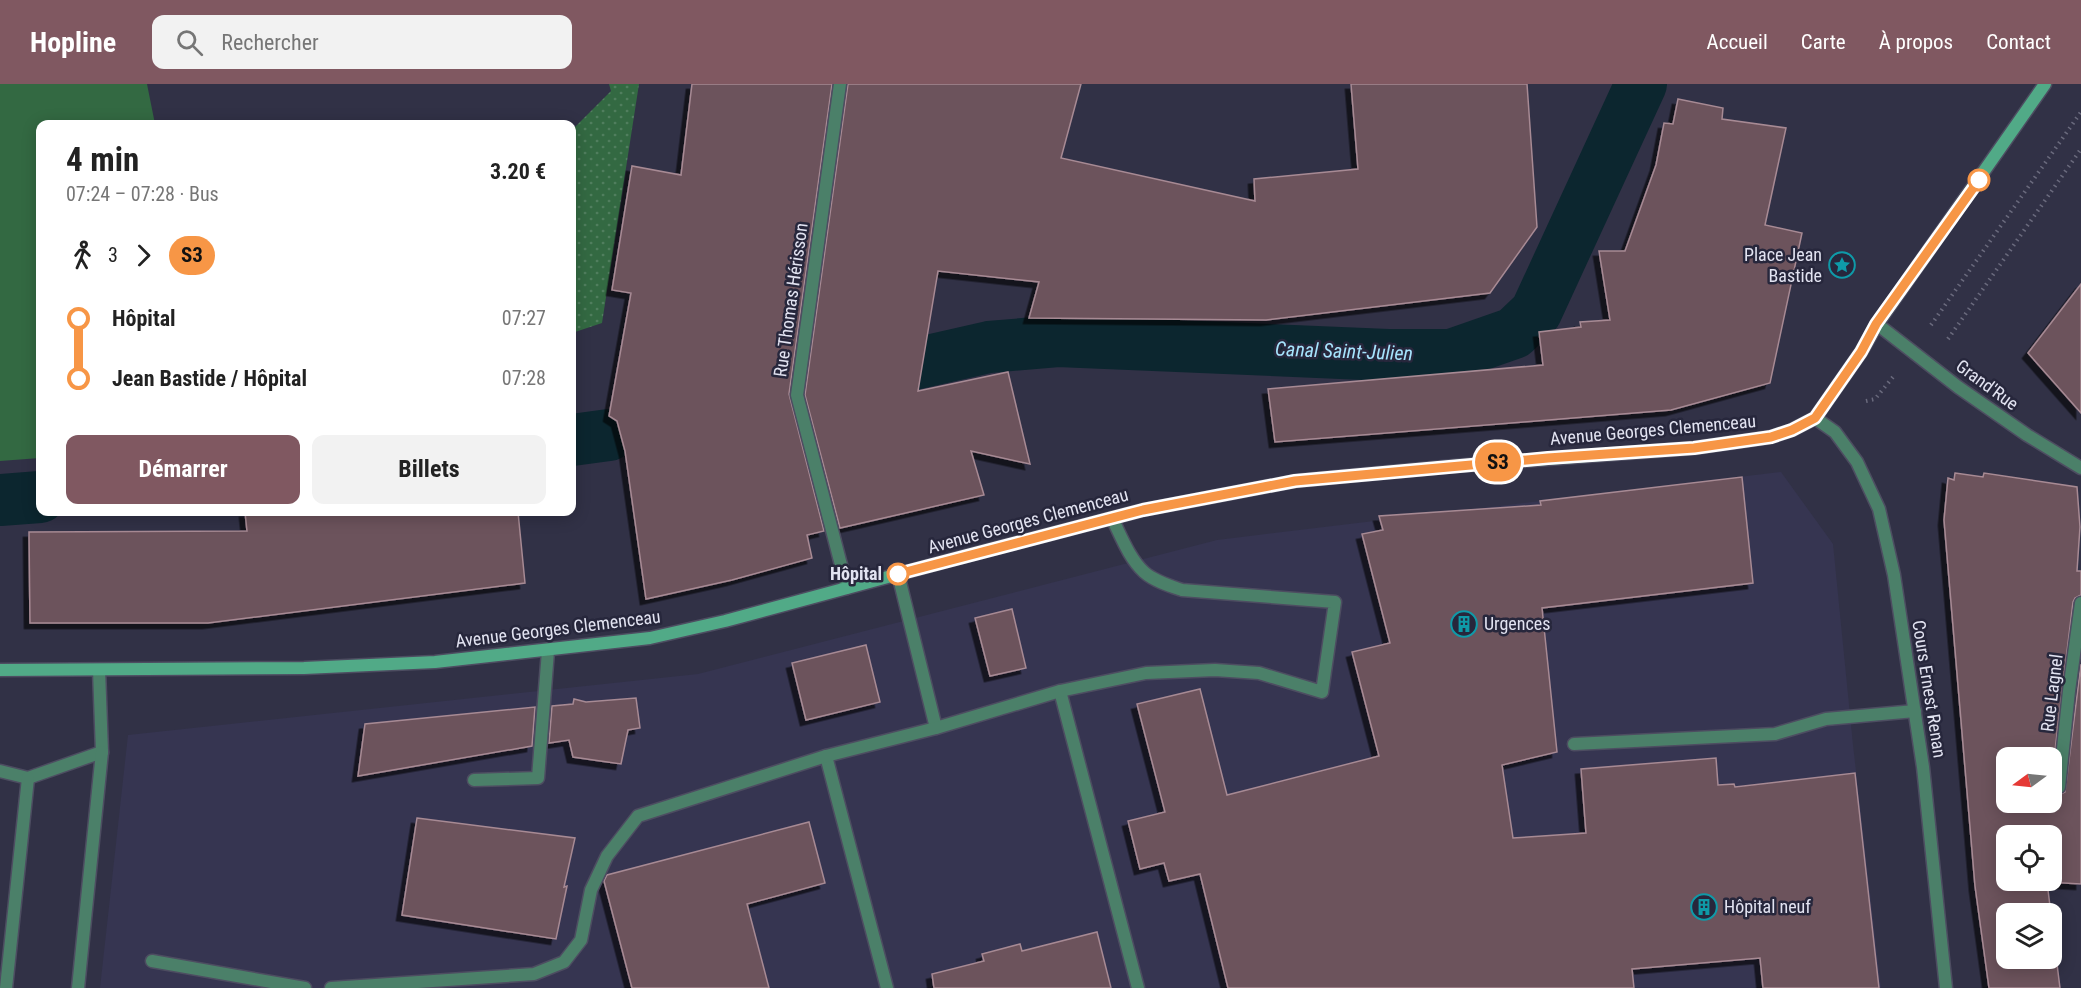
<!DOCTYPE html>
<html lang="fr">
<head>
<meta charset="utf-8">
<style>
  :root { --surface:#fff; --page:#f2f2f2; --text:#222; --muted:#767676; --accent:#805861 }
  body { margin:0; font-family:"Roboto Condensed",sans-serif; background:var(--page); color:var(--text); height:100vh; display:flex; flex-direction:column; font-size:22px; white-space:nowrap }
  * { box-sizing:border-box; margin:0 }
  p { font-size:20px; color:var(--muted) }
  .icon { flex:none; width:33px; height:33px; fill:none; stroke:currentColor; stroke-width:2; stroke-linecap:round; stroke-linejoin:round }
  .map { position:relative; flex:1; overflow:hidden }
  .side { position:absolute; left:36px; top:36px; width:540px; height:396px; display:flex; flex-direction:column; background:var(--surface); border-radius:12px; box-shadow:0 3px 15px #0003 }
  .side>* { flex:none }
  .badge { padding:0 12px; border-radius:20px; font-size:21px; line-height:39px }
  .needle { width:39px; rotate:255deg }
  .buttons { position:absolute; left:1996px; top:663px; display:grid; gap:12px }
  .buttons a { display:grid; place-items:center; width:66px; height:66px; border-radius:12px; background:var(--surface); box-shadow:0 3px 15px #0003; font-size:30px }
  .map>.badge { position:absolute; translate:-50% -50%; box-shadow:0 0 0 3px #fff }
  .legs { display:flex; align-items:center; gap:9px; height:66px; padding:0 30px; font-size:20px }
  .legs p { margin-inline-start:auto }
  .overview { display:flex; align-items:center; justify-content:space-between; height:102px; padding:0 30px }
  h1 { font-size:33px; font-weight:700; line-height:45px }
  .action { display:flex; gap:12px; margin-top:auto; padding:12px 30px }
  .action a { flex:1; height:69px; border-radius:12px; background:var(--accent); color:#fff; font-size:24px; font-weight:700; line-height:69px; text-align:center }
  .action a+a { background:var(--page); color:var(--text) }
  ul { padding:0 30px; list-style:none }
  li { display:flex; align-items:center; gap:21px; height:60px; font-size:22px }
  li i { display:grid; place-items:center; width:9px; height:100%; margin:0 8px; background:currentColor }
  li i::after { content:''; width:15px; height:15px; margin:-8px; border:4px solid; border-radius:50%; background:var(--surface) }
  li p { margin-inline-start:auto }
  li:first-child i { background:linear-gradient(#0000 50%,currentColor 0) }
  li:last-child i { background:linear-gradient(currentColor 50%,#0000 0) }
  header { display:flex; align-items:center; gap:36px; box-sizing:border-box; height:84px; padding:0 30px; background:var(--accent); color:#fff }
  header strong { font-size:28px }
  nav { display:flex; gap:33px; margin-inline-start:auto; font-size:21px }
  .search { width:420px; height:54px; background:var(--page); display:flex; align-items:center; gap:15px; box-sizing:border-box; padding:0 21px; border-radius:12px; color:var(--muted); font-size:22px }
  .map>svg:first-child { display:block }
  .built { fill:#363551 }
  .grass { fill:url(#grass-dots) }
  .pitch { fill:#336942 }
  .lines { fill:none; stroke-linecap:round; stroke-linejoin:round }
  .canal { stroke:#0c262f; stroke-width:52 }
  .building { fill:#6c525b; stroke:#a78a94; stroke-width:1.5; fill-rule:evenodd; filter:url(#shadow) }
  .service-casing { stroke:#4d4d61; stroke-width:15 }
  .minor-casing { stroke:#4d4d61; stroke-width:15 }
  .secondary-casing { stroke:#4d4d61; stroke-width:15 }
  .path { stroke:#6a6a7d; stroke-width:4; stroke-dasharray:1.5 4.5; stroke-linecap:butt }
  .service { stroke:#4b8069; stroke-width:12 }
  .minor { stroke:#4b8069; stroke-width:12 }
  .secondary { stroke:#51aa87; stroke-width:12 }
  .line-1-casing { stroke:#fff; stroke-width:14 }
  .line-1 { stroke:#f79646; stroke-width:9 }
  .stop-1-dot { fill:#fff; stroke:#f79646; stroke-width:3 }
  .labels { text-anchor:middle; stroke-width:5; stroke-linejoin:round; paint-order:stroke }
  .poi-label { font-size:18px; fill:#e2e3f1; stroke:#27273c; text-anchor:start }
  .street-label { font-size:18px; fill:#e2e3f1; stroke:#27273c }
  .stop-label { font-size:18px; font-weight:bold; fill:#e2e3f1; stroke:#27273c; text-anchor:end }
  .water-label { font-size:20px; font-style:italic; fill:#a6e4fd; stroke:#27273c }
</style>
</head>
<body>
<header>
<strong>Hopline</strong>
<div class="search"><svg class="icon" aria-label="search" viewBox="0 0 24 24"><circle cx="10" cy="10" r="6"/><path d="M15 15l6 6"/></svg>Rechercher</div>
<nav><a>Accueil</a><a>Carte</a><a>À propos</a><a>Contact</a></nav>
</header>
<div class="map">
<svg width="2081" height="904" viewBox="0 0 2081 904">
  <defs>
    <pattern id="grass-dots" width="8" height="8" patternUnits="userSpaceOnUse" patternTransform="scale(1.5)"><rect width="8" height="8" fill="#336942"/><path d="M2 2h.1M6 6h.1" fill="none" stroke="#507e5e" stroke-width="1.8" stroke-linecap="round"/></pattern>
    <filter id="shadow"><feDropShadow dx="-5.5" dy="5.5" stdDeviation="0" flood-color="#0009"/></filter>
  </defs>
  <rect width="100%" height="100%" fill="#313146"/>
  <path class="built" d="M1781,388L1833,460L1853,661L1881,904H100L128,651L698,590L1217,456Z"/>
  <path class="grass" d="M609,0H639L602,239L572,249V46L611,7Z"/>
  <path class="pitch" d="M0,0H147L155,40H40V374L0,377Z"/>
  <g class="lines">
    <g class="canal">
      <path d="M892,285L989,263L1058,257L1388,271H1451L1514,249L1536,228L1641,0"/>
      <path d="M572,356L609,351"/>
      <path d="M0,416L40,413"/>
    </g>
  </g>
  <g class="building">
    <path d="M692,0H832L789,310L824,447L807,451L812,474L732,496L646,515L625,367L617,337L609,332L631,209L612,206L632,82L681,91Z"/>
    <path d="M848,0H1081L1061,74L1255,117L1254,95L1358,85L1351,0H1527L1537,143L1490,209L1266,236L1029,234L1039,198L938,187L918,307L1008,288L1030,380L971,367L984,411L840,444L805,311Z"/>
    <path d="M1678,15L1723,24L1722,35L1786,44L1765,141L1802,149L1770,299L1671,326L1275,358L1268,305L1543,281L1539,248L1581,243L1580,238L1610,236L1599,167H1625L1656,81L1664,39L1673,40Z"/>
    <path d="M2081,200V329L2028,269Z"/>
    <path d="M1955,389L1983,393L1984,389L2077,403L2080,443L2077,487H2081V511L2075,514L2073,518L2052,691V674H2007V718H2052V707L2059,711L2065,708L2081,580V800L2047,798L2051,830H2007V874H2052V840L2060,904H1989L1975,802L1944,436L1948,394L1954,396ZM2007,752H2052V796H2007Z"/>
    <path d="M1742,393L1753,499L1542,524L1557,668L1502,681L1513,754L1586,749L1581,685L1716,674L1718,701L1734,700L1735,703L1855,689L1879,904H1763L1760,874L1632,885L1634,904H1228L1200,790L1169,797L1164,779L1140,785L1128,737L1165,728L1137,620L1200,605L1227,711L1379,672L1352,568L1390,559L1362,450L1383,446L1379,432L1541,421L1540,417Z"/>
    <path d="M245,428H518L525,499L208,539H30L29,448L247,447Z"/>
    <path d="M1012,525L1026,584L990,592L975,534Z"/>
    <path d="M866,561L880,618L806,636L792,579Z"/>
    <path d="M636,614L640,644L628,646L621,680L573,673L569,656L549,659L552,622L573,620L574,615L586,618Z"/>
    <path d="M535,623L532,662L358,692L365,640Z"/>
    <path d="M417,734L575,754L564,803L567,802L556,855L402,831Z"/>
    <path d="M809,738L825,799L747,820L769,904H632L604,797L607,791Z"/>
    <path d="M1097,848L1111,904H934L932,890L984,877L982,870L1020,860L1022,867Z"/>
  </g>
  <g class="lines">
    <g class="service-casing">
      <g id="service">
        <path d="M898,490L936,644"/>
        <path d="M1060,607L1138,904"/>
        <path d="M1574,660L1775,650L1826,635L1915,627"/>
        <path d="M826,672L887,904"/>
        <path d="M0,687L28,694L102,668L99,586"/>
        <path d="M474,696L538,694L548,567"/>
        <path d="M152,877L305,904"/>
        <path d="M6,904L28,694"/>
        <path d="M78,904L102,668"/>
        <path d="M331,904L534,890L564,878L581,856L591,806L607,772L638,732L826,672L936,644L1060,607L1146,589L1215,586L1259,589L1322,608L1335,518L1182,506C1170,502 1154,497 1144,488C1129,474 1121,452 1112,434"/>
      </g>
    </g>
    <g class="minor-casing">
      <g id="minor">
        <path d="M840,0L797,311L847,504"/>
        <path d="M1877,240L1958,303L2027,351L2081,384"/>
        <path d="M1815,334L1835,348L1857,378L1879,425L1894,491L1923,683L1946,904"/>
        <path d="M2059,703L2069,607L2081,519"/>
      </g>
    </g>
    <g class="secondary-casing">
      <path id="secondary" d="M0,586L304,584L435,578L650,554L725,537L958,474L1143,426L1295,397L1455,382L1694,364L1771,353L1792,346L1815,334L1861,268L1877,240L2045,0"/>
    </g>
    <g class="path">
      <path d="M1931,241L2081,28"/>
      <path d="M1948,255L2081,65"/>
      <path d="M1866,317L1875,315L1893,293"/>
    </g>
    <use href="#service" class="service"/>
    <use href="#minor" class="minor"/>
    <use href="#secondary" class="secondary"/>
  </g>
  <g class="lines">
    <g class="line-1-casing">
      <path id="line-1" d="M898,490L1143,426L1295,397L1548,374L1694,364L1771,353L1792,346L1815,334L1861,268L1876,240L1979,96"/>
    </g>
    <use href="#line-1" class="line-1"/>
  </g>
  <defs>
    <g id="sight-ring" transform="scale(1.35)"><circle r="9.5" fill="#27273c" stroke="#0f9aa8" stroke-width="1.5"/><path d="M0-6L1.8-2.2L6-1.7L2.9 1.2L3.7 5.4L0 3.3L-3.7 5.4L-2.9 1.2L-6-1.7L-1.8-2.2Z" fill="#0f9aa8"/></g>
    <g id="building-ring" transform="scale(1.35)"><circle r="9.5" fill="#27273c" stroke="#0f9aa8" stroke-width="1.5"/><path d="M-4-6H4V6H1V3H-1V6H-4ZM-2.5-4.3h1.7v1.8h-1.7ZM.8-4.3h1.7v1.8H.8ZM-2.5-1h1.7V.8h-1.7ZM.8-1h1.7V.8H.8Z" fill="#0f9aa8"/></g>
  </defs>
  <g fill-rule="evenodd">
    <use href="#sight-ring" x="1842" y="181"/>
    <use href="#building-ring" x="1464" y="540"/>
    <use href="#building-ring" x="1704" y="823"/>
  </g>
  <g class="stop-1-dot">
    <circle cx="1979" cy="96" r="10"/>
    <circle cx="898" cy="490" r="10"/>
  </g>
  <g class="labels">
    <g class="poi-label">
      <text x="1822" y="177" text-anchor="end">Place Jean<tspan x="1822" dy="21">Bastide</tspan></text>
      <text x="1484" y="546">Urgences</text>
      <text x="1724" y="829">Hôpital neuf</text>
    </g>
    <g class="street-label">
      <text transform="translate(791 216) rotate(-82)" y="6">Rue Thomas Hérisson</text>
      <text transform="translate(1987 301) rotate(36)" y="6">Grand'Rue</text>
      <text transform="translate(1653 346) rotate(-5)" y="6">Avenue Georges Clemenceau</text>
      <text transform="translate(1028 437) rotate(-15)" y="6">Avenue Georges Clemenceau</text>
      <text transform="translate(558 545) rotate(-7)" y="6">Avenue Georges Clemenceau</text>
      <text transform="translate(1929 605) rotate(81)" y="6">Cours Ernest Renan</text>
      <text transform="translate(2052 609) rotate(-83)" y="6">Rue Lagnel</text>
    </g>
    <g class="stop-label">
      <text x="882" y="496">Hôpital</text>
    </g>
    <g class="water-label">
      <text transform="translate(1344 267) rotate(2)" y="7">Canal Saint-Julien</text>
    </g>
  </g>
</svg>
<div class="buttons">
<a><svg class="needle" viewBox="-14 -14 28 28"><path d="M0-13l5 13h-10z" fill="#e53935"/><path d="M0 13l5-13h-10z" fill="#767676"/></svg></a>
<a><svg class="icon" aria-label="locate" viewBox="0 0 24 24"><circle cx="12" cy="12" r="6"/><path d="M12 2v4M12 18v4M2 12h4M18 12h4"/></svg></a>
<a><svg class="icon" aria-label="layers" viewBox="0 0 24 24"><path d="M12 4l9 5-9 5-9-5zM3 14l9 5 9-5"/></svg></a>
</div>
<b class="badge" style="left:1498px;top:378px;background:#f79646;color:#111">S3</b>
<section class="side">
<div class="overview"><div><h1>4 min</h1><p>07:24 – 07:28 · Bus</p></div><b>3.20 €</b></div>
<div class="legs"><svg class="icon" aria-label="walk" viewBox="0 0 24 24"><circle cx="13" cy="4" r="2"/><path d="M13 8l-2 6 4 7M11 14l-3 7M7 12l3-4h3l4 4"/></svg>3<svg class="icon" aria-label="forward" viewBox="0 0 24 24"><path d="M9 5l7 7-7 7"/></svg><b class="badge" style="background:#f79646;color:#111">S3</b></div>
<ul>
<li><i style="color:#f79646"></i><b>Hôpital</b><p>07:27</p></li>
<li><i style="color:#f79646"></i><b>Jean Bastide / Hôpital</b><p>07:28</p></li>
</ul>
<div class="action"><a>Démarrer</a><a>Billets</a></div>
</section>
</div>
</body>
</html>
